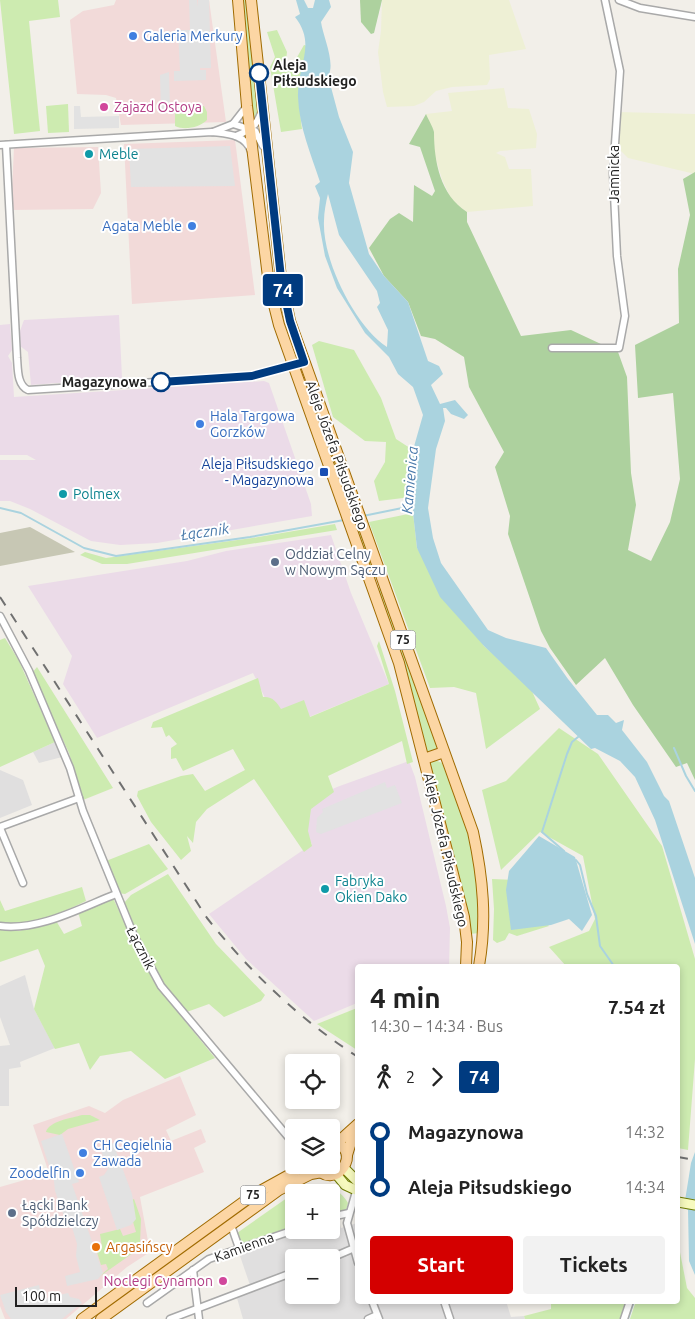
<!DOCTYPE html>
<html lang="en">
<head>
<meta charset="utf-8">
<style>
  :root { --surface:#fff; --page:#f2f2f2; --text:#222; --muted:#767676; --accent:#d40000 }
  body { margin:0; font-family:Ubuntu,sans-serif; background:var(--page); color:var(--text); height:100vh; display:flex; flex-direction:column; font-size:19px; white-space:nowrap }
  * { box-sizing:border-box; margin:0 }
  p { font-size:16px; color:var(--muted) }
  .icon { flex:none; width:28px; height:28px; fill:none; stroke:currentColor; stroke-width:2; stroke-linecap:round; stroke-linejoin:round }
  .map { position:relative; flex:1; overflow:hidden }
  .sheet { position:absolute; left:355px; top:964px; width:325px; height:340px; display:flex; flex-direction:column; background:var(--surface); border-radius:5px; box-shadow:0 2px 8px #0003 }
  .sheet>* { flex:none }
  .badge { padding:0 10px; border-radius:4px; font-size:18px; line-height:32px }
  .tools { position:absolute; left:285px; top:1054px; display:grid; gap:10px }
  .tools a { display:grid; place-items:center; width:55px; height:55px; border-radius:5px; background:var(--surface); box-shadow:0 2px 8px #0003; font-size:25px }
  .scale { position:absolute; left:15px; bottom:12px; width:82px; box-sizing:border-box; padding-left:5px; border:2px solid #222; border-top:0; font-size:14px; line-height:18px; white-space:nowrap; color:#222; -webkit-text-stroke:4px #fff; paint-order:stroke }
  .map>.badge { position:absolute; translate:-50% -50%; box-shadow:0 0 0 2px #fff }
  .legs { display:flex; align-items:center; gap:8px; height:55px; padding:0 15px; font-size:16px }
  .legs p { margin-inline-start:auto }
  .headline { display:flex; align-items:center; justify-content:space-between; height:85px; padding:0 15px }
  h1 { font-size:28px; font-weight:700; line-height:38px }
  .button { display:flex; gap:10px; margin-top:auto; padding:10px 15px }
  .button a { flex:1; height:58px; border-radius:5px; background:var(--accent); color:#fff; font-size:20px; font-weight:700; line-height:58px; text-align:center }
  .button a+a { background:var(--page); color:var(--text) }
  ul { padding:0 15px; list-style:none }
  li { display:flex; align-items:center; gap:18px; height:55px; font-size:19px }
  li i { display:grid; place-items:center; width:8px; height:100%; margin:0 6px; background:currentColor }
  li i::after { content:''; width:12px; height:12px; margin:-6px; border:4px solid; border-radius:50%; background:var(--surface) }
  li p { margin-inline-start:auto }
  li:first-child i { background:linear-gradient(#0000 50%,currentColor 0) }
  li:last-child i { background:linear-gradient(currentColor 50%,#0000 0) }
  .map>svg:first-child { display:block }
  .residential { fill:#e0dfdf; fill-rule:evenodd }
  .commercial { fill:#f2dad9 }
  .industrial { fill:#ebdbe8 }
  .construction { fill:#c7c7b4 }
  .farmland { fill:#eef0d5 }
  .grass { fill:#cdebb0 }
  .forest { fill:#add19e }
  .parking { fill:#e2e2e2 }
  .water { fill:#aad3df; fill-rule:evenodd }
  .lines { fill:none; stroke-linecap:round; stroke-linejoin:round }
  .stream { stroke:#aad3df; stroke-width:2 }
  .street-casing { stroke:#a9a9a9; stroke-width:9 }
  .secondary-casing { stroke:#707d05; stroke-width:11 }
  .primary-casing { stroke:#a06b00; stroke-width:12 }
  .street { stroke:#fff; stroke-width:6 }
  .secondary { stroke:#f7fabf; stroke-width:9 }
  .primary { stroke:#fcd6a4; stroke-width:10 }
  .rail { stroke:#707070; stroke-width:2; stroke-dasharray:10 10; stroke-linecap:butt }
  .line-1-casing { stroke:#fff; stroke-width:11 }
  .line-1 { stroke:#003b80; stroke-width:8 }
  .shop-dot { fill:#3f7fe0; stroke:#fff; stroke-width:2 }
  .stop-1-dot { fill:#fff; stroke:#003b80; stroke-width:2.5 }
  .hotel-dot { fill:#d1479c; stroke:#fff; stroke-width:2 }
  .culture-dot { fill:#0f9aa8; stroke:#fff; stroke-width:2 }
  .transit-dot { fill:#1a4fb4; stroke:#fff; stroke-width:2 }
  .service-dot { fill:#5c6f8a; stroke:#fff; stroke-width:2 }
  .food-dot { fill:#e8710a; stroke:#fff; stroke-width:2 }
  .labels { text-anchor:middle; stroke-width:4; stroke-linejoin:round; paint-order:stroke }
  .shield { fill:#fff; stroke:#646464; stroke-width:1 }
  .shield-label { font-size:12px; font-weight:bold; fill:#222 }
  .shop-label { font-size:14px; fill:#366cbe; stroke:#fff; text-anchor:start }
  .stop-label { font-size:14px; font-weight:bold; fill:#222; stroke:#fff; text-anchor:start }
  .hotel-label { font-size:14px; fill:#b23c85; stroke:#fff; text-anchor:start }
  .culture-label { font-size:14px; fill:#0d838f; stroke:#fff; text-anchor:start }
  .street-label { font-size:14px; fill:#222; stroke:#fff }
  .transit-label { font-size:14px; fill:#164399; stroke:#fff; text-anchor:end }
  .service-label { font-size:14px; fill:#4e5e75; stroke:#fff; text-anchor:start }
  .food-label { font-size:14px; fill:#c56008; stroke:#fff; text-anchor:start }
  .water-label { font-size:15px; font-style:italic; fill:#4a7aab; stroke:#fff }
</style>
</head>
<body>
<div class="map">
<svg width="695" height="1319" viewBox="0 0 695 1319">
  <rect width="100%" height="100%" fill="#f2efe9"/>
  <g class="residential">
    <path d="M55,742L62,757L39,763L33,752Z"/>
    <path d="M0,770L23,780L32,805L0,818Z"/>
    <path d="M25,975L34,1009L55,1048L20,1062L21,1067L9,1069V1106H0V1046L10,1045L0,1017V986Z"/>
    <path d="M339,1220L341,1228L357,1223L358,1301H506L511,1317L524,1316L525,1319H243L237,1298L252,1291L239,1253L309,1230H331V1223ZM294,1258H331V1295H294Z"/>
  </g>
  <g class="commercial">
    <path d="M116,0H209L226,122L121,125L116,98L106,95L77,94L70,20L83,11L114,5Z"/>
    <path d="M235,140L255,295L132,304L124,144Z"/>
    <path d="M98,147L101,193L93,209L11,210L14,148Z"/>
    <path d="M180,1076L196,1115L166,1130L171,1141L201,1129L206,1142L194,1148L204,1172L140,1197L150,1252L127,1267L66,1319H5L0,1306V1187L49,1173L33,1125L89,1106L105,1113L123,1100Z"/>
  </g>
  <g class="industrial">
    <path d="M119,315L122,378L31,385L28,352L20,346V331L24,320Z"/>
    <path d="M10,324L12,350L8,356L12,363L14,397L264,381L269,383L311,504L312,516L157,543L120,545L91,541L30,509L10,501H0V460H36L27,455H0V325Z"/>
    <path d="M331,535L351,593L389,684L280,729L253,673L97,738L63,684L72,656L28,586L187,561L226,551Z"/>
    <path d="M409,761L415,777L446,906L450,928L449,966H358L357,1003L314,1021L246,959L209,914L312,844L289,809L337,787Z"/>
  </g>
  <path class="construction" d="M30,527L75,552L0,566V533Z"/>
  <g class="farmland">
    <path d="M382,0H509L526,49L489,55L490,79L487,85L452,87L436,91L424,102L414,106L387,107L383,92L378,52L381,31Z"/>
    <path d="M504,88L508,108L529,109L537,134L536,148L500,151L496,153L505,157L509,169H531L533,206L467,212L452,201L442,179L435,156L432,137L434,132L426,114L452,111L448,93Z"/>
    <path d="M618,112L695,114V174L628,158L617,147Z"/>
  </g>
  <g class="grass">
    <path d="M0,0H58L60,17L29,21L40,131L14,134Z"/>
    <path d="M240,0H247L259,113L253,122Z"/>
    <path d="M277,30L287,52L285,68L292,66L304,45L308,46C298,77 298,97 302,129L281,132L270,67L275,57L267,32Z"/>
    <path d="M68,104L69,132L48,133L46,106Z"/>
    <path d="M180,106H204L207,112V120C200,127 185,131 175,126V108Z"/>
    <path d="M319,341L354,350L381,398L396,439L413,450L411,497L379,501L374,481L385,462L386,442L365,441L333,417L312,345Z"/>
    <path d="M311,399L314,400L373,565L371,573Z"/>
    <path d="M413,513L417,548L484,646L531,689L540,709L486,749L476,693L454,687L430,688L369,522Z"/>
    <path d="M335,524L337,530L127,564H102L80,555L85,552L106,558L252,538Z"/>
    <path d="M375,586L381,589L437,745L436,750L430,752L427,751Z"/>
    <path d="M5,638L19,661L55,742L0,767V640Z"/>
    <path d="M379,641L395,691L413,762L407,764L402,741L328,776L334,792L311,809L308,831L312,846L304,852L254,779L207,809L196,822L193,843L187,836L191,851L181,860L151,822L137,796L138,791L181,776L193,774L205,791L245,770L233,749L183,771L176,758L171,759V748L177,744L169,735L166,737L162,727L151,728L153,722L258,678L263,697C272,696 277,702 281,709L304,700L310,717L389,684L377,646Z"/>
    <path d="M37,667L113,788L83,800L69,753L32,673Z"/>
    <path d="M559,728L598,754L662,846L695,959V1059L688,1150L678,1148V966H566L549,947L589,931L595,919L583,856L540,832L501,870L482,790L506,781Z"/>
    <path d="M435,760L442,763L466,822L475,855L480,933L469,934L430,764Z"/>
    <path d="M149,844L168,869L125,894L118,893L106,861Z"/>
    <path d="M168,874L216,944L265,995L261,1001L224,1017L209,1004L184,1013C165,988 130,934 124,903L131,895Z"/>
    <path d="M492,879L513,880L527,904L549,926L517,936L509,933L505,940L497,943L493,940L494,909Z"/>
    <path d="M82,887L86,901C59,914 31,926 0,924V900L5,911Z"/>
    <path d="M113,898L138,952L159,989L215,1058L165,1079L131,1051L100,1056L90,1070L79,1043L55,1049L34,1009L45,966L38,949L0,962V929L19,931L55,919L64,934L82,926L78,912Z"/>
    <path d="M357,1008V1050L317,1024Z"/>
    <path d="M82,1115H90L100,1120L68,1129L60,1135L46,1132C49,1121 72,1118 82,1115Z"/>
    <path d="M308,1184C324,1184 340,1188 348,1203L346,1210L331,1215V1192H295Z"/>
    <path d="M294,1193L292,1227L244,1244L240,1242L237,1233Z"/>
    <path d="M134,1199L141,1219L140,1244L133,1253L96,1279L108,1269L106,1264L101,1265L96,1249L102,1247L100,1234L120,1229L123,1236L136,1232L131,1215L130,1201Z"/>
    <path d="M678,1242L687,1288L695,1298V1319H630L636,1301H678Z"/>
    <path d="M551,1301H628L623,1319H525L524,1316L551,1309Z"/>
  </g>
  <g class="forest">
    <path d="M360,0H382L374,33L371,34L361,22Z"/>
    <path d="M426,114C428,119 433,127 434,132C434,161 440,195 467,212V222L521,336L571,330L618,352L627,377L631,473L636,505L628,550L651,561L670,522L680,479L673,393L638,398L635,345L679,323L678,269L690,215L683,179L695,172V780L687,763L676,767L633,705L605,658L576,685L550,648L541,631L508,534L510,516L495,467L504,452L469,387L464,357L435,339L421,336L408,302L384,276L369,248L390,219L399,213L413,222L414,185L432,196L435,191L420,147L409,144Z"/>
  </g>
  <g class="parking">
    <path d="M189,0H197L198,7V0H209L211,68H200V70H206V80L174,81V71H180L178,30H190Z"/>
    <path d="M169,72L170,110H161L160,75Z"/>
    <path d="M74,106H80L81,117L119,116V128L74,129Z"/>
    <path d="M230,146L235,186L131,187L129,149Z"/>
    <path d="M385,782L387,788L395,785L402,803L321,834L316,832L317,818L323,812L322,809Z"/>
    <path d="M62,1134L79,1182L72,1184L103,1273L98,1279L67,1286L65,1276L80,1272L76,1256L77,1244L72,1227L65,1219L55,1191L54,1181L41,1141Z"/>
    <path d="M113,1143L132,1194L136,1219L131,1225L117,1230L99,1177L104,1175L108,1169L100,1148Z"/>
    <path d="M39,1285L42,1299L68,1293L70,1297L79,1299L82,1303L62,1319H11L6,1312L0,1295Z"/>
  </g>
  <g class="water">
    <path d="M296,0H304L308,8H313L315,0H329L331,7L321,22C323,36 336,64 328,76L339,117L353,152L349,183L369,254L384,276L408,302L428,361L439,366L443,374L431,385L440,404L455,400L468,415L464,419L451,414L446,408H443L445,421L436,449L428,508L433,538L441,563L488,630L506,638L546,648L568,679L597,715H608L616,723L624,720L622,730L647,762L664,796L669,801L695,878V944L655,820L635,777L620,761L595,748L591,749L484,646L440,597L417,548L413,513V450L423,415L413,387L398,374L389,357L365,333L337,288L325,256L318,218L320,198L315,186L320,182C311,154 299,127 298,97C297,65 317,45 295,17L300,14ZM328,194L339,235L377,291L380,303L377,307L388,330L387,347C355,326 322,260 324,221C324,212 326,202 328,194Z"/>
    <path d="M539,836L575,857L592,915L582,931L569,919L551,925L511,930L506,890L509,871Z"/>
    <path d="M695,1152V1275L689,1261L688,1210L684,1207L691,1163Z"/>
  </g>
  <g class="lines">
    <g class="stream">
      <path d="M0,508L21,513L84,548L116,556L250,537L344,520"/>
      <path d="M363,516L412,506"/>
      <path d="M674,748L686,776L695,791"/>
      <path d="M564,851L542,832L567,754L572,742L578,737"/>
      <path d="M576,860L580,865L587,894L596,916L600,946L614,966"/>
      <path d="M628,1319L634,1301"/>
    </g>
    <g class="street-casing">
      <g id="street">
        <path d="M619,0L640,8L695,17"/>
        <path d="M233,124L255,131L263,146"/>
        <path d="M213,132L233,124L247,106"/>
        <path d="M236,136C248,131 257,126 261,113"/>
        <path d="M0,145L212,132C227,134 245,134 251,151"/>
        <path d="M6,145L17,358C18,369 17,385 28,390L252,376L304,362"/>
        <path d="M552,348H619L625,316L617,256L613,173L620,71L605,0"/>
        <path d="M0,616L29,671L70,768L83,811L134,936L161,986L289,1138"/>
        <path d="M0,827L79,798"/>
        <path d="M0,828L23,883"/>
        <path d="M0,926C39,931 80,908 116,894"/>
        <path d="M357,1188L347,1223L358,1263"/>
        <path d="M331,1217L349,1213"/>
        <path d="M231,1225L239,1248"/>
        <path d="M331,1258L352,1249"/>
        <path d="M193,1270L199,1319"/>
        <path d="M372,1301L379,1319"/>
        <path d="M444,1301L450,1319"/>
        <path d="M147,1303L209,1259L294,1230"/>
        <path d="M170,1319L294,1272"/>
        <path d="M368,1319L377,1315"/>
        <path d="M624,1319L630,1301"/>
      </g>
    </g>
    <g class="secondary-casing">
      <g id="secondary">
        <path d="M344,1168L358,1182"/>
        <path d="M336,1174L345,1185L358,1191"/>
        <path d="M678,1202L695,1205"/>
      </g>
    </g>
    <g class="primary-casing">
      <g id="primary">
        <path d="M238,0L247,106L269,285L279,325L399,663L464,917L467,942L466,966"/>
        <path d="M251,0L281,278L290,321L473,832C483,878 487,920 479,966"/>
        <path d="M424,759L444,752"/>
        <path d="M337,1143L358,1124"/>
        <path d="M347,1155L351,1142L358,1136"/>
        <path d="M315,1165C333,1196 367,1148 331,1142"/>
        <path d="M82,1319L253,1195L307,1165"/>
        <path d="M101,1319L279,1190L311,1174L322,1172"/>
      </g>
    </g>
    <use href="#street" class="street"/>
    <use href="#secondary" class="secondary"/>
    <use href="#primary" class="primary"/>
    <g class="rail">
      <path d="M0,597L207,918C250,972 299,1019 358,1057"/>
      <path d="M678,1157L695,1160"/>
    </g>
  </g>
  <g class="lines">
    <g class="line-1-casing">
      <path id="line-1" d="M161,382L252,376L304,362L290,321L281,278L259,73"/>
    </g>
    <use href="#line-1" class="line-1"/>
  </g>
  <g class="shop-dot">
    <circle cx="133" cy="36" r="5"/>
    <circle cx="192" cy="226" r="5"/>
    <circle cx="200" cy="424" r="5"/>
    <circle cx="83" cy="1153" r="5"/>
    <circle cx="80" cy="1173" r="5"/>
  </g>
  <g class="stop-1-dot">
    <circle cx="259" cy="73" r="9"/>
    <circle cx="161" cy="382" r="9"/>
  </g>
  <g class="hotel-dot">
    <circle cx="104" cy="107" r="5"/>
    <circle cx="223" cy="1281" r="5"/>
  </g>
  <g class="culture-dot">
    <circle cx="89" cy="154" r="5"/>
    <circle cx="63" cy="494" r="5"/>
    <circle cx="325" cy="889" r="5"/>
  </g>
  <rect class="transit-dot" x="319" y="467" width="10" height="10" rx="2.5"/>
  <g class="service-dot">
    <circle cx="275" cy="562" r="5"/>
    <circle cx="12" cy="1213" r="5"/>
  </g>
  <circle class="food-dot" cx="96" cy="1247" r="5"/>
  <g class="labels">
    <g class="shield">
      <rect x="390.5" y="630.5" width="25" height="19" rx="4"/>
      <rect x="240.5" y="1185.5" width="25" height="19" rx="4"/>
    </g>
    <g class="shield-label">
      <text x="403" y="644">75</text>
      <text x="253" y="1199">75</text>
    </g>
    <g class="shop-label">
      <text x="143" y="41">Galeria Merkury</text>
      <text x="182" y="231" text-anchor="end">Agata Meble</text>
      <text x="210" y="421">Hala Targowa<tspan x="210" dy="16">Gorzków</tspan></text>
      <text x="93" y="1150">CH Cegielnia<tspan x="93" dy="16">Zawada</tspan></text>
      <text x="70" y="1178" text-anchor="end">Zoodelfin</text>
    </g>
    <g class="stop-label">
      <text x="273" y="70">Aleja<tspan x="273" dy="16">Piłsudskiego</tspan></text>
      <text x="147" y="387" text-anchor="end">Magazynowa</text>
    </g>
    <g class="hotel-label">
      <text x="114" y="112">Zajazd Ostoya</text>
      <text x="213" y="1286" text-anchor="end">Noclegi Cynamon</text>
    </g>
    <g class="culture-label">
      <text x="99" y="159">Meble</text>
      <text x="73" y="499">Polmex</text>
      <text x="335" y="886">Fabryka<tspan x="335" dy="16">Okien Dako</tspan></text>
    </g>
    <g class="street-label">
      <text transform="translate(614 174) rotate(-90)" y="5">Jamnicka</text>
      <text transform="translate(337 455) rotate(70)" y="5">Aleje Józefa Piłsudskiego</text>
      <text transform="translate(446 850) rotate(77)" y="5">Aleje Józefa Piłsudskiego</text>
      <text transform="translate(141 948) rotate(63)" y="5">Łącznik</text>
      <text transform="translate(244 1247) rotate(-20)" y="5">Kamienna</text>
    </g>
    <g class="transit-label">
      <text x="314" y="469">Aleja Piłsudskiego<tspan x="314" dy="16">- Magazynowa</tspan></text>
    </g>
    <g class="service-label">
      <text x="285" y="559">Oddział Celny<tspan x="285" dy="16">w Nowym Sączu</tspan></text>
      <text x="22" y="1210">Łącki Bank<tspan x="22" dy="16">Spółdzielczy</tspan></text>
    </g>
    <g class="food-label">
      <text x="106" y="1252">Argasińscy</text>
    </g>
    <g class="water-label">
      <text transform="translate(410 480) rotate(-85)" y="5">Kamienica</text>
      <text transform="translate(205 532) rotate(-8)" y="5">Łącznik</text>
    </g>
  </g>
</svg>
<div class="tools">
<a><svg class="icon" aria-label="locate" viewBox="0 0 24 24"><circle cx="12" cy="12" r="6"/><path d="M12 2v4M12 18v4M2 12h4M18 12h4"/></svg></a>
<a><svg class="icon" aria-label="layers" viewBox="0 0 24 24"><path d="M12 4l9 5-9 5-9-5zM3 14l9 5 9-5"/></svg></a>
<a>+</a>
<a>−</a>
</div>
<div class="scale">100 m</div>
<b class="badge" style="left:283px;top:290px;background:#003b80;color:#fff">74</b>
<section class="sheet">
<div class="headline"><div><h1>4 min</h1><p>14:30 – 14:34 · Bus</p></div><b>7.54 zł</b></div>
<div class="legs"><svg class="icon" aria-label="walk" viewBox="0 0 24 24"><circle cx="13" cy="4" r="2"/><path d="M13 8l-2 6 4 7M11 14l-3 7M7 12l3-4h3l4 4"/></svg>2<svg class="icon" aria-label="forward" viewBox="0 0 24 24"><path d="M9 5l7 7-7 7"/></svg><b class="badge" style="background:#003b80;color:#fff">74</b></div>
<ul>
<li><i style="color:#003b80"></i><b>Magazynowa</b><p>14:32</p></li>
<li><i style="color:#003b80"></i><b>Aleja Piłsudskiego</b><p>14:34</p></li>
</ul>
<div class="button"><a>Start</a><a>Tickets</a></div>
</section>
</div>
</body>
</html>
